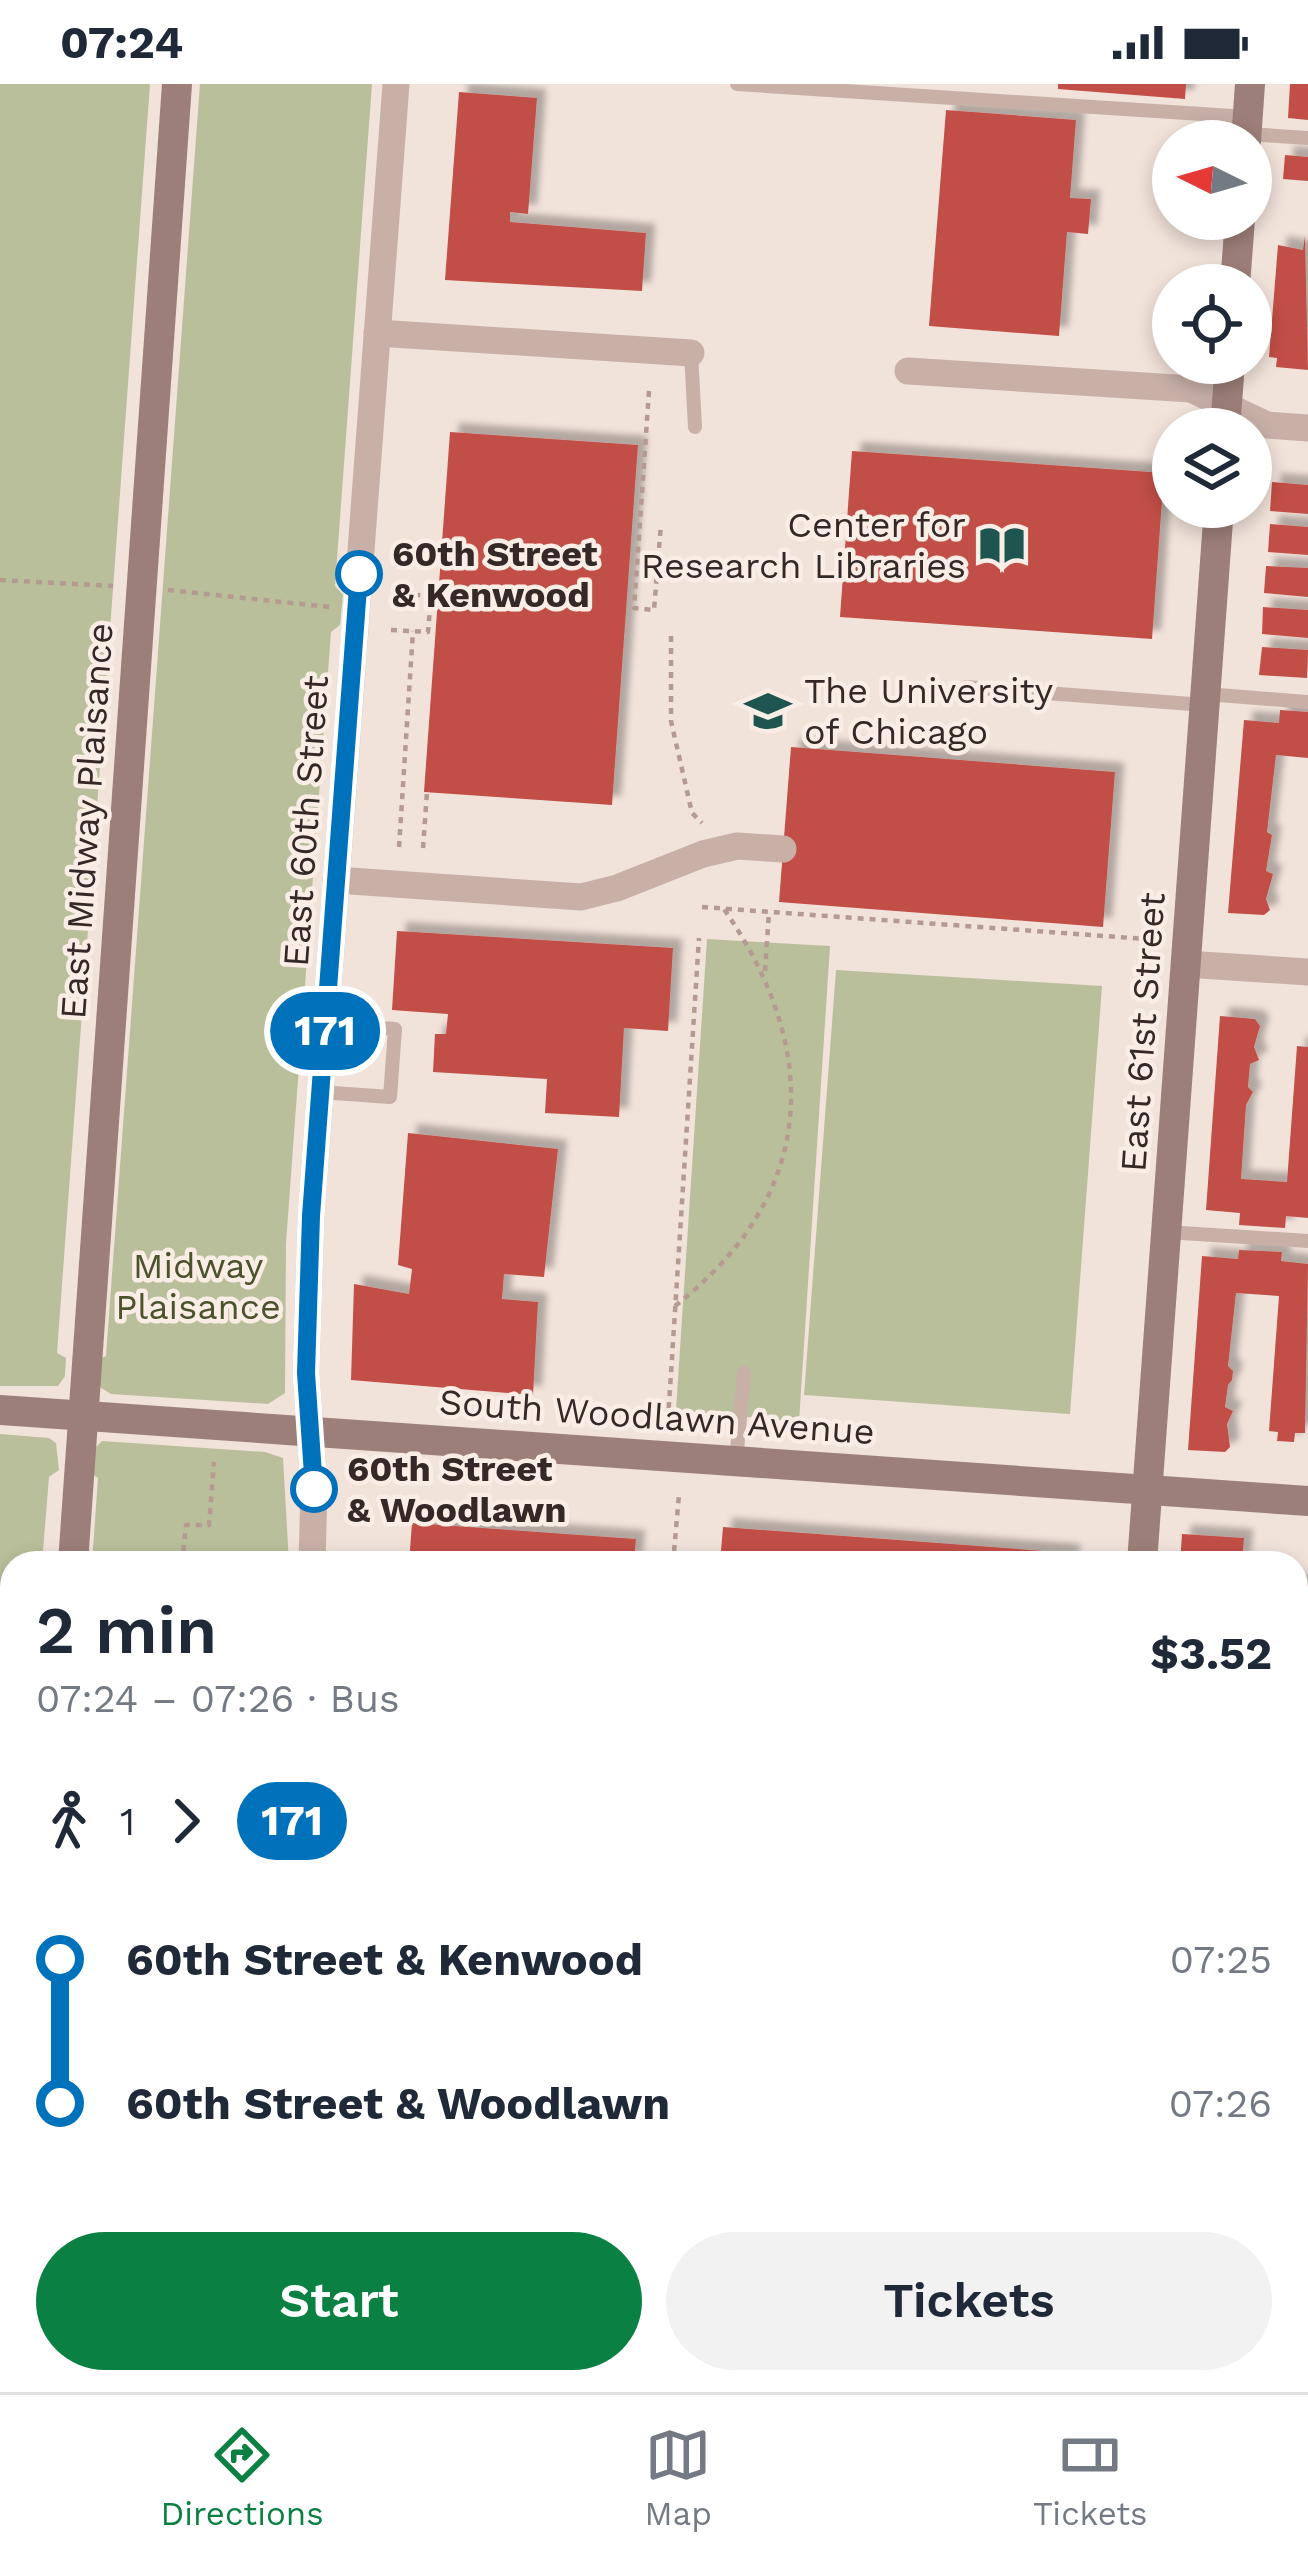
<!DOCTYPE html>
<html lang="en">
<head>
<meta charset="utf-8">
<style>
  :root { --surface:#fff; --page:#f2f2f3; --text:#1f2937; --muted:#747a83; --line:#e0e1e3; --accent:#0b8043 }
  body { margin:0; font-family:"Work Sans",sans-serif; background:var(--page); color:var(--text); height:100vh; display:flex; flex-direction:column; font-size:45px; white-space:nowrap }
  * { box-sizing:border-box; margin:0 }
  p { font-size:39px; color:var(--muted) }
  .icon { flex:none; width:66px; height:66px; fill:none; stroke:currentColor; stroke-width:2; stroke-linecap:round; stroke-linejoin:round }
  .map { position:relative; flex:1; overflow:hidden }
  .panel { position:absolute; left:0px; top:1467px; width:1308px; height:843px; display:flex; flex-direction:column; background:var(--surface); border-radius:36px 36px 0 0; box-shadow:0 6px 18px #0003 }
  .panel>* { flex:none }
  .badge { padding:0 24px; border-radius:39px; font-size:42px; line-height:78px }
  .needle { width:78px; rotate:275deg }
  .buttons { position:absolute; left:1152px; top:36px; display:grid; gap:24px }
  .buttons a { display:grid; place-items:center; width:120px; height:120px; border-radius:50%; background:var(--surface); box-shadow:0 6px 18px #0003; font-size:60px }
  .map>.badge { position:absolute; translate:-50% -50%; box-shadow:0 0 0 6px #fff }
  .legs { display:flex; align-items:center; gap:18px; height:132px; padding:0 36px; font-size:39px }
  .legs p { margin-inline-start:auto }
  .headline { display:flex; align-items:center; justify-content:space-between; height:204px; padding:0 36px }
  h1 { font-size:66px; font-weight:600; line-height:90px }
  .action { display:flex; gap:24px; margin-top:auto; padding:24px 36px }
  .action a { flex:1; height:138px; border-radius:72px; background:var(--accent); color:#fff; font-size:48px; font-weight:600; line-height:138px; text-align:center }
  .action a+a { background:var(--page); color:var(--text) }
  ul { padding:0 36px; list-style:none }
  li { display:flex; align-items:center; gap:42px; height:144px; font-size:45px }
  li i { display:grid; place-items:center; width:18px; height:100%; margin:0 15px; background:currentColor }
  li i::after { content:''; width:30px; height:30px; margin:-15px; border:9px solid; border-radius:50%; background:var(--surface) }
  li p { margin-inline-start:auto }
  li:first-child i { background:linear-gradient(#0000 50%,currentColor 0) }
  li:last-child i { background:linear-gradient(currentColor 50%,#0000 0) }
  .status { display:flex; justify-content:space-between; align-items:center; height:84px; padding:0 60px; background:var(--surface); direction:ltr }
  .status svg { height:33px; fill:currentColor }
  .tabs { display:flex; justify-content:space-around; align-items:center; height:168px; border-top:3px solid var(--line); background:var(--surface); font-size:33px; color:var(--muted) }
  .tabs a { display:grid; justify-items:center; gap:6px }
  .tabs .selected { color:var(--accent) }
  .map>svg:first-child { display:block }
  .green { fill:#b9bf9b }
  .water { fill:#7aada6 }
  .building { fill:#c24f47; filter:url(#shadow) }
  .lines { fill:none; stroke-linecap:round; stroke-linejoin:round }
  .path { stroke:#b49a91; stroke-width:4.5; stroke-dasharray:6 6; stroke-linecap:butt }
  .lane { stroke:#c8b0a7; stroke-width:14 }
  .street { stroke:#c8b0a7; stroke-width:27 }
  .secondary { stroke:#9c7f78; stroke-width:30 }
  .line-1-casing { stroke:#fff; stroke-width:27 }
  .line-1 { stroke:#0072bc; stroke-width:18 }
  .stop-1-dot { fill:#fff; stroke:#0072bc; stroke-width:6 }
  .labels { text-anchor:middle; stroke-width:9; stroke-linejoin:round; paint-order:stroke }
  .poi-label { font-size:36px; fill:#352927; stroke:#f9ede6; text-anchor:end }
  .stop-label { font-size:36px; font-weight:bold; fill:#352927; stroke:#f9ede6; text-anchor:start }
  .street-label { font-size:36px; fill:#352927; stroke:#f9ede6 }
  .park-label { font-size:36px; fill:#4b522c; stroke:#f9ede6 }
</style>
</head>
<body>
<div class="status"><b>07:24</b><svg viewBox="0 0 49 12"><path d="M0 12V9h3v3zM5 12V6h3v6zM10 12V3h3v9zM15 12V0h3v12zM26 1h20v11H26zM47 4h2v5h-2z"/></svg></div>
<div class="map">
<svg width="1308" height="2308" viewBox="0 0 1308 2308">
  <defs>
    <filter id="shadow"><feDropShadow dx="9" dy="-9" stdDeviation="3" flood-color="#0004"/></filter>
  </defs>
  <rect width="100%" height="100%" fill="#f1e2da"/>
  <g class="green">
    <path d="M0,0H150L57,1269L66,1274L65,1292L58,1302H0Z"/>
    <path d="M200,0H372L335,502L343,511L340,541L331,548L286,1159L285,1309L268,1320L111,1310L98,1302L96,1276L106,1272Z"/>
    <path d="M707,855L830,862L799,1338L676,1326Z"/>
    <path d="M836,886L1102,902L1070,1330L804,1311Z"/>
    <path d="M0,1350L49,1354L56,1359L59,1386L49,1393L42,1479H12V1886L0,2050Z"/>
    <path d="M102,1357L265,1368L283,1374L289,1479H92L98,1394L89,1388L91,1368Z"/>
    <path d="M33,2298H234L233,2308H32Z"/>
    <path d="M306,2298H374L373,2308H306Z"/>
  </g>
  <path class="water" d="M423,2298H532L531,2308H422Z"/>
  <g class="building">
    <path d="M1058,0H1186L1185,15L1058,5Z"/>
    <path d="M1290,0H1308V36L1288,34Z"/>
    <path d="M459,8L537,14L528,130L510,128V138L646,149L642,207L445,196Z"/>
    <path d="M946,26L1076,36L1070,114L1091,115L1088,150L1067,148L1059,252L929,242Z"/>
    <path d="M1285,71L1308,73V97L1283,95Z"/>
    <path d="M1305,152L1308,286L1276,283L1277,274L1269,273L1278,161L1303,166Z"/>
    <path d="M450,348L638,361L612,721L424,708Z"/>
    <path d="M852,367L1164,389L1152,555L840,533Z"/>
    <path d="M1272,398L1308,401V430L1270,427Z"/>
    <path d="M1270,440L1308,443V471L1268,468Z"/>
    <path d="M1266,482L1308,484V513L1264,509Z"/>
    <path d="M1263,523L1308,526V554L1262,550Z"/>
    <path d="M1262,563L1308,566L1307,594L1259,591Z"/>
    <path d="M1280,626L1308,628V674L1276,671L1267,748L1272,751L1266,787L1273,790L1266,815L1270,826L1264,831L1228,829L1244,636L1279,639Z"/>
    <path d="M791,663L1115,688L1103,843L779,818Z"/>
    <path d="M397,847L673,864L668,947L624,944L619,1033L545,1029L547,995L433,988L435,950H446L448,930L392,926Z"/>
    <path d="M1220,932L1255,935L1260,942L1254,963L1259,976L1250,980L1248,1003L1253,1008L1246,1021L1241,1095L1287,1098L1297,962L1308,963V1134L1286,1132L1285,1144L1239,1141L1240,1129L1206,1126Z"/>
    <path d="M408,1049L558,1065L544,1193L504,1190L502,1215L538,1218L533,1311L351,1296L354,1200L409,1210L412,1185L398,1181Z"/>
    <path d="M1239,1166L1282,1168L1281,1177L1308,1180L1305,1349H1295L1294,1358L1277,1357L1278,1348L1269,1347L1279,1212L1236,1209L1228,1282L1233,1287L1232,1296L1228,1301L1225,1323L1233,1327L1227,1340L1230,1363L1225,1368L1188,1366L1202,1172L1238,1175Z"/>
    <path d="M412,1439L636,1455L634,1479H409Z"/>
    <path d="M723,1443L1071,1469V1479H720Z"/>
    <path d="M1182,1450L1244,1454L1242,1479H1180Z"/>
    <path d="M1296,1499L1308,1500L1299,1625H1296Z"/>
    <path d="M1296,1638L1308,1640V1674L1296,1673Z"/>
    <path d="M1296,1698L1308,1699V1902L1296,1901Z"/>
    <path d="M1303,2017H1308V2138L1296,2147V2026H1302Z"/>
    <path d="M1296,2187L1308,2189V2226L1296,2225Z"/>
    <path d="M1296,2259L1302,2260L1300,2287L1296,2286Z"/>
    <path d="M564,2298H738L740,2303L737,2308H564Z"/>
    <path d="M1120,2298H1172V2303L1164,2302V2308H1120Z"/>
  </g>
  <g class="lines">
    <g class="path">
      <path d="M649,307L634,524L654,526L661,440"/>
      <path d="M0,496L113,502"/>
      <path d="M168,506L330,523"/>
      <path d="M391,546L428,548L431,512L394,509"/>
      <path d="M671,552V637L692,729L702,739"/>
      <path d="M399,763L413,547"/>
      <path d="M423,764L427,708"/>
      <path d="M702,823L1146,855"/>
      <path d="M765,887L769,828"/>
      <path d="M675,1222C817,1111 823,968 724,825"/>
      <path d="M668,1336L699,854"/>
      <path d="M182,1479L186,1441H209L214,1378"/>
      <path d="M673,1479L679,1411"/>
      <path d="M0,1974L5,1975"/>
      <path d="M114,2304L115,2298"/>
      <path d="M155,2308L156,2298"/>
      <path d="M740,2308L741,2298"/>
    </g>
    <g class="lane">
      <path d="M737,0L1248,33"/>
      <path d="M1247,50L1308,54"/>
      <path d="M691,269L695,343"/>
      <path d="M966,603L1205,621"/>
      <path d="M1206,610L1308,618"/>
      <path d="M320,1008L390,1013L395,945L325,940"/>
      <path d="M1166,1148L1308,1157"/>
      <path d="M736,1377L744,1289"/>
      <path d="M1296,1685L1308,1686"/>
      <path d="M1296,2243L1308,2244"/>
      <path d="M1191,2308V2298"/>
    </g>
    <g class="street">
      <path d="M377,249L691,269"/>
      <path d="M908,287L1191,305L1267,341L1308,344"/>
      <path d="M336,796L581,813L617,804L703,770L737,762L783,765"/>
      <path d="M1186,880L1308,888"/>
      <path d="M312,1479L314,1405L306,1289L311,1132L396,0"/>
      <path d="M1296,1966L1308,1967"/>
      <path d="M257,2308V2298"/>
    </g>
    <g class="secondary">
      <path d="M1246,57L1250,0"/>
      <path d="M1235,201L1240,135"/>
      <path d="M1225,345L1230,279"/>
      <path d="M0,1326L1308,1417"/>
      <path d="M73,1479L177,0"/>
      <path d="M1142,1479L1219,423"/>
      <path d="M12,2308V2298"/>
      <path d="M1082,2308L1083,2298"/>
    </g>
  </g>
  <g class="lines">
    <g class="line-1-casing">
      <path id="line-1" d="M314,1405L306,1289L311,1132L359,490"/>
    </g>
    <use href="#line-1" class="line-1"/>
  </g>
  <defs>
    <g id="library-bare" transform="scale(3.6)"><path d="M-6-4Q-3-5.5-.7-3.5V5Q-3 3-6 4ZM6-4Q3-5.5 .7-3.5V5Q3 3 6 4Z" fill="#1e554f" stroke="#f9ede6" stroke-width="2.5" paint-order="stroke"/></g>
    <g id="university-bare" transform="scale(3.6)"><path d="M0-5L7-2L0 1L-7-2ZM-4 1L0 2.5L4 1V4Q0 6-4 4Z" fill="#1e554f" stroke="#f9ede6" stroke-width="2.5" paint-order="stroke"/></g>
  </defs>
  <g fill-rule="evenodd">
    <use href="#library-bare" x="1002" y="461"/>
    <use href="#university-bare" x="768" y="627"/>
  </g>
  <g class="stop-1-dot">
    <circle cx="359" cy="490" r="21"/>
    <circle cx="314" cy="1405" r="21"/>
  </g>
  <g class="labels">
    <g class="poi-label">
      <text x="966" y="453">Center for<tspan x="966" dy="41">Research Libraries</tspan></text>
      <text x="804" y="619" text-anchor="start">The University<tspan x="804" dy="41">of Chicago</tspan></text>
    </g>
    <g class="stop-label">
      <text x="392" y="482">60th Street<tspan x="392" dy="41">&amp; Kenwood</tspan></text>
      <text x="347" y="1397">60th Street<tspan x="347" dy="41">&amp; Woodlawn</tspan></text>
    </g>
    <g class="street-label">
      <text transform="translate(86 737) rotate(-86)" y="13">East Midway Plaisance</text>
      <text transform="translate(305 737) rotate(-86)" y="13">East 60th Street</text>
      <text transform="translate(1142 948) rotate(-86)" y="13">East 61st Street</text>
      <text transform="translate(657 1332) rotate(4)" y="13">South Woodlawn Avenue</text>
    </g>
    <g class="park-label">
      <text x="198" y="1194">Midway<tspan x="198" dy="41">Plaisance</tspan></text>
    </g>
  </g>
</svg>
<div class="buttons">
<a><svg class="needle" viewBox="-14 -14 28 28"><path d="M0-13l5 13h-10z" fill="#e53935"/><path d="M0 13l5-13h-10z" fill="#747a83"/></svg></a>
<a><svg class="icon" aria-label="locate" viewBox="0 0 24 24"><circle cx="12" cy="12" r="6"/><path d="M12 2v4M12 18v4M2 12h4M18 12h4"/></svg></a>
<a><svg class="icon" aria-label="layers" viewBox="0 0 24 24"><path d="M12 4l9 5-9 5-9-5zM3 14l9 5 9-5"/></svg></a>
</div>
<b class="badge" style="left:325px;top:947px;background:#0072bc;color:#fff">171</b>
<section class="panel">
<div class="headline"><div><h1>2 min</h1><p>07:24 – 07:26 · Bus</p></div><b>$3.52</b></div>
<div class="legs"><svg class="icon" aria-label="walk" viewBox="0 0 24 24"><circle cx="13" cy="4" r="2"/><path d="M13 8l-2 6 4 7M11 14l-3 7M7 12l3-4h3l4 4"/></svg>1<svg class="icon" aria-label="forward" viewBox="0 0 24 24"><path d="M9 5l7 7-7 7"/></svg><b class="badge" style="background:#0072bc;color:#fff">171</b></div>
<ul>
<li><i style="color:#0072bc"></i><b>60th Street &amp; Kenwood</b><p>07:25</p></li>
<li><i style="color:#0072bc"></i><b>60th Street &amp; Woodlawn</b><p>07:26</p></li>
</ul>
<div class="action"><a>Start</a><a>Tickets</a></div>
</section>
</div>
<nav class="tabs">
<a class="selected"><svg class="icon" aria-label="directions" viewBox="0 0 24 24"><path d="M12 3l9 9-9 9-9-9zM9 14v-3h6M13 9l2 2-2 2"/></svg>Directions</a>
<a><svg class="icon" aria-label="map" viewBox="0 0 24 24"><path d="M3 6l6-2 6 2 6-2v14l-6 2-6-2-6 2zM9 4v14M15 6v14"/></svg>Map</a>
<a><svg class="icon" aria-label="tickets" viewBox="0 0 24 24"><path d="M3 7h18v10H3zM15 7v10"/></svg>Tickets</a>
</nav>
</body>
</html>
